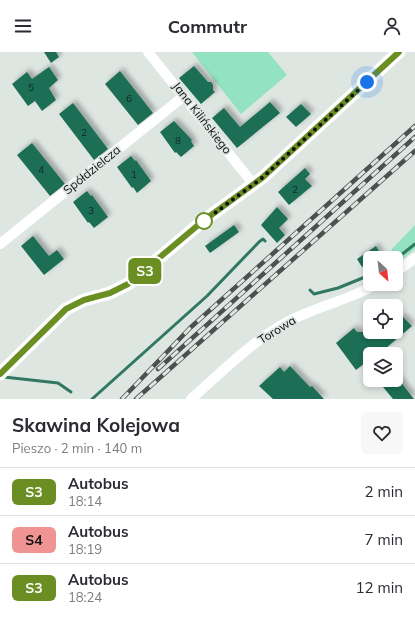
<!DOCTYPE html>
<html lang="pl">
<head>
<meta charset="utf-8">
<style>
  :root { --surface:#fff; --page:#f7f7f7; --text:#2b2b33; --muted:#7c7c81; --line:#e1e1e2 }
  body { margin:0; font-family:Mulish,sans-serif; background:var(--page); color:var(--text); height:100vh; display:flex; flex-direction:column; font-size:15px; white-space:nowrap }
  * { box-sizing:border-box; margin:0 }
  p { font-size:13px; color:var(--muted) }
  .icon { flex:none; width:22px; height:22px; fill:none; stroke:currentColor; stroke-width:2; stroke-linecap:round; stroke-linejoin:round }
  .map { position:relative; height:347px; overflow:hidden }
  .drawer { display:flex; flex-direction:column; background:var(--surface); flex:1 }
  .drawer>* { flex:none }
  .badge { padding:0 8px; border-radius:6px; font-size:14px; line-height:26px }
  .needle { width:26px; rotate:153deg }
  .tools { position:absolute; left:363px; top:199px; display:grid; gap:8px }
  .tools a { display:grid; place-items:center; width:40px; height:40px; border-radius:6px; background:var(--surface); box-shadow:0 2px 6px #0003; font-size:20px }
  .you { position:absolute; width:20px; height:20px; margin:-10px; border:3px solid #fff; border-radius:50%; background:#1a73e8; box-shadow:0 0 0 6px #1a73e833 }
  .map>.badge { position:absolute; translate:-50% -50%; box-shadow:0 0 0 2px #fff }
  .round { display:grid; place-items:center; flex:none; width:42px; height:42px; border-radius:6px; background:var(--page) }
  .summary { display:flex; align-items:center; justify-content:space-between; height:68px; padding:0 12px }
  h1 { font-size:19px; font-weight:700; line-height:30px }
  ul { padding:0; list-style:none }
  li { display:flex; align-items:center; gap:12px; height:48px; padding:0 12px; border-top:1px solid var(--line) }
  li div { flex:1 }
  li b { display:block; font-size:15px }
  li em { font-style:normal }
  li .badge { min-width:44px; font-weight:700; text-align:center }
  header { display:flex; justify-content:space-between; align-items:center; height:52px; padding:0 12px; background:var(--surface); font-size:18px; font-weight:700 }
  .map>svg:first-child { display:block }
  .green { fill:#93e3c2 }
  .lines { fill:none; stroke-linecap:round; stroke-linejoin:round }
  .stream { stroke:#307960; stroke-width:3 }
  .building { fill:#1c6e54; filter:url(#shadow) }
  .minor { stroke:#fff; stroke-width:10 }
  .tertiary { stroke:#fff; stroke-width:13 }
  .rail-casing { stroke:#4c504e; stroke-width:4.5 }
  .rail { stroke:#dee6e2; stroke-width:3; stroke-dasharray:9; stroke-linecap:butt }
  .line-casing { stroke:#fff; stroke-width:9 }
  .line { stroke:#6b8e23; stroke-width:6 }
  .walk { stroke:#0f1110; stroke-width:4; stroke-dasharray:0 7.2 }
  .stop-dot { fill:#fff; stroke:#6b8e23; stroke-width:2 }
  .labels { text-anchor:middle; stroke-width:3.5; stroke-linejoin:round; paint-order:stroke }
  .number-label { font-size:10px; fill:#122821 }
  .street-label { font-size:12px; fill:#0f1110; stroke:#dee6e2 }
</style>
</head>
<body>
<header><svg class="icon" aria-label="menu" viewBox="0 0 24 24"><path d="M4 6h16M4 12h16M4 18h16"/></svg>Commutr<svg class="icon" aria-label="person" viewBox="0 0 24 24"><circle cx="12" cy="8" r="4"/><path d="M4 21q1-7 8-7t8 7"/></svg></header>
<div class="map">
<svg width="415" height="347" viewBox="0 0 415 347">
  <defs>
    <filter id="shadow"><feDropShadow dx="3.5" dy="-3.5" stdDeviation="2" flood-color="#0004"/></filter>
  </defs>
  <rect width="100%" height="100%" fill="#dee6e2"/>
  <g class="green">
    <path d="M192,0H268L287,23L241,62Z"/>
    <path d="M415,173V197L396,212V206H391L392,197Z"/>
  </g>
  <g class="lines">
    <g class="stream">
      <path d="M396,207L415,192"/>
      <path d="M310,238L314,242L338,236L370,223"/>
      <path d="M4,325L58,331L71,340"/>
      <path d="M92,347L207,244L259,190L263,187L265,189"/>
    </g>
  </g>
  <g class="building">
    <path d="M44,0H56L59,5L51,11Z"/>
    <path d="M194,14L208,30H211L213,33V38L215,40L201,52L179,26Z"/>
    <path d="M49,15L58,28L49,36L56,48L42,59L35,49L28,54L12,32L27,20L32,27Z"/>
    <path d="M120,19L153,61L138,73L105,32Z"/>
    <path d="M270,50L280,61L237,96L212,66L224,56L240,75Z"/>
    <path d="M73,51L108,97L94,108L59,62Z"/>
    <path d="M301,52L311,62L296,75L286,65Z"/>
    <path d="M174,69L192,88L191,89L194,94L181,105L176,100L175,101L160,80Z"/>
    <path d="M32,91L65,132L50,144L17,103Z"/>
    <path d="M131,104L135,109L136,108L151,129L137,141L133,135L132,136L117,115Z"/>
    <path d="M305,116L310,122L305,127L312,134L289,153L278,140Z"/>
    <path d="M87,139L91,144L92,143L108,165L94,176L89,170L88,171L73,150Z"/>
    <path d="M277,155L288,167L279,176L285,183L277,191L261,173Z"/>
    <path d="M234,173L239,180L210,201L205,194Z"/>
    <path d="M33,184L49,204L57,198L64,207L44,223L21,194Z"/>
    <path d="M376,194L381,203L376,206H370V210L362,215L357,207Z"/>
    <path d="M402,264L412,274L379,302H370V307L356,318L336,291L354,276L357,280H396V269Z"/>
    <path d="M290,314L310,335L312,334L324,347H273L259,334L280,315L284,320Z"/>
    <path d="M396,324L414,347H393L383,335L391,328L396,330Z"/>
  </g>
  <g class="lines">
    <g class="minor">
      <path d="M148,0L254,133"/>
      <path d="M0,192L184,44"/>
      <path d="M396,220L415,206"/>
      <path d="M191,347C222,320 253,288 289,269C318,254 349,248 377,232"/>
    </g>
    <path class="tertiary" d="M0,322L66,257L84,248L110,241L128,232L203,169L262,126L399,0"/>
    <g class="rail-casing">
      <g id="rail">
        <path d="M158,317L415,85"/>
        <path d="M122,347L190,276L415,74"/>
        <path d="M136,347L415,99"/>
      </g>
    </g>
    <use href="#rail" class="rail"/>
  </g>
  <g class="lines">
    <g class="line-casing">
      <path id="line" d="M0,322L66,257L84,248L110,241L128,232L203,169L262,126L399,0"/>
    </g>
    <use href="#line" class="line"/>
    <path class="walk" d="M204,169L262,126L367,30"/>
  </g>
  <circle class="stop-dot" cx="204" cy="169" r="8"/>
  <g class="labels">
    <g class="number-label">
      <text x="31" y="39">5</text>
      <text x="129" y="50">6</text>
      <text x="84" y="84">2</text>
      <text x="178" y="92">8</text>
      <text x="41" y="121">4</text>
      <text x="134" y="126">1</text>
      <text x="295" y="141">2</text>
      <text x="91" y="162">3</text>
    </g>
    <g class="street-label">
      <text transform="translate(202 66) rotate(52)" y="4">Jana Kilińskiego</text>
      <text transform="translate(92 118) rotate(-39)" y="4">Spółdzielcza</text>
      <text transform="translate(277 278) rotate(-32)" y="4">Torowa</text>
    </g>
  </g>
</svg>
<div class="tools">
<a><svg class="needle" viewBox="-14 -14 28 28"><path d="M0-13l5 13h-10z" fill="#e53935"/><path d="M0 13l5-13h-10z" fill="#7c7c81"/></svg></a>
<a><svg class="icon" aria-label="locate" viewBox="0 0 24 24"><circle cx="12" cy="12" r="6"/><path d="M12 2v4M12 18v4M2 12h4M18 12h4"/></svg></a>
<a><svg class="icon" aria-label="layers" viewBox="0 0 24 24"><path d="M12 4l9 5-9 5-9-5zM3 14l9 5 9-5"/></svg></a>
</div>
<div class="you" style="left:367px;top:30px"></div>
<b class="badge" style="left:145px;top:219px;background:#6b8e23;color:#fff">S3</b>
</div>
<section class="drawer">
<div class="summary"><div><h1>Skawina Kolejowa</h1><p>Pieszo · 2 min · 140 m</p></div><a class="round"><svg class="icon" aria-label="heart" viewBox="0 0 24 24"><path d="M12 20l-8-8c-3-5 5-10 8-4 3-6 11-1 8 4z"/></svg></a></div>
<ul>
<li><span class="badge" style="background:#6b8e23;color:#fff">S3</span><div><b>Autobus</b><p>18:14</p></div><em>2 min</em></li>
<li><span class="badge" style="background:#ef9493;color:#111">S4</span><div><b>Autobus</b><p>18:19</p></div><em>7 min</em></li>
<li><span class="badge" style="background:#6b8e23;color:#fff">S3</span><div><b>Autobus</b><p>18:24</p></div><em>12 min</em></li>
</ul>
</section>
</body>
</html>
